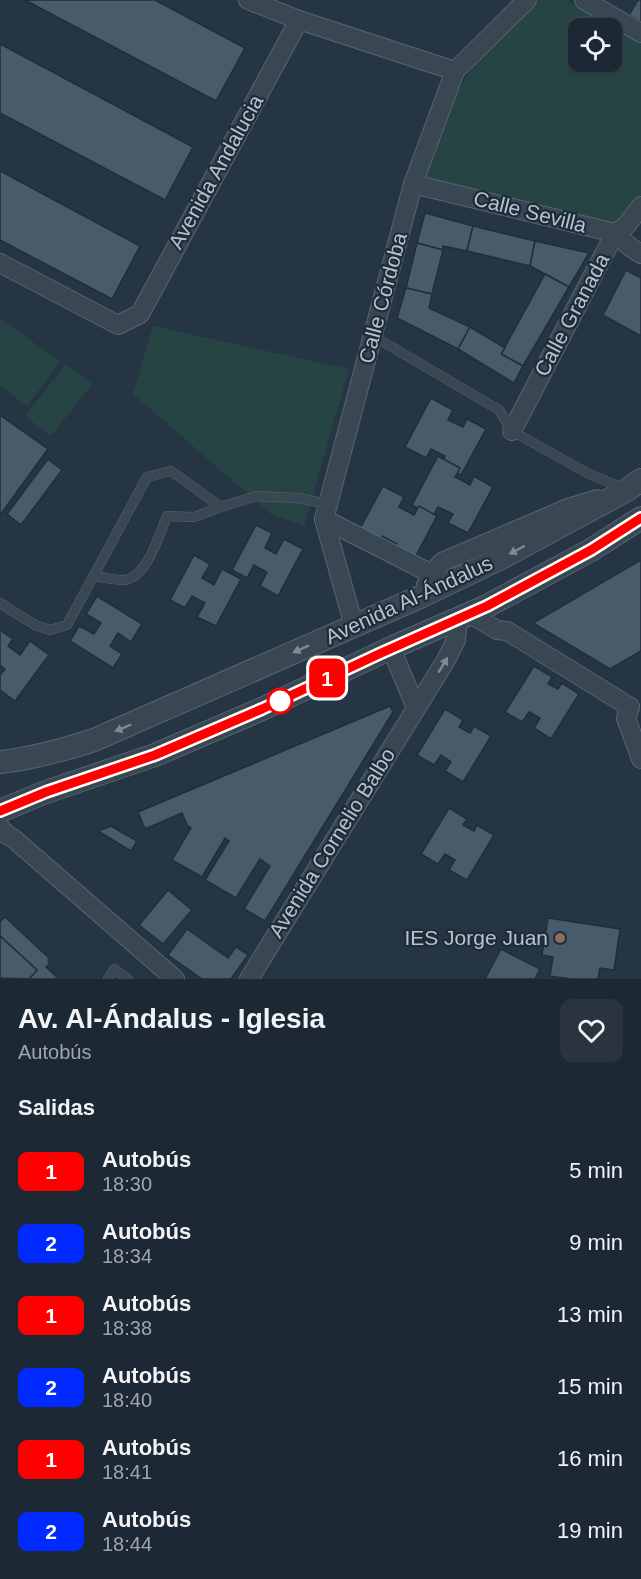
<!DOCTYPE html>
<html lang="es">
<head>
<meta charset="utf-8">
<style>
  :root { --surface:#1c2833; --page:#29343f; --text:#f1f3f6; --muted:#a0a6ac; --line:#3a444e }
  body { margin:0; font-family:Helvetica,sans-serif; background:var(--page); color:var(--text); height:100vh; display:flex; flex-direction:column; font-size:22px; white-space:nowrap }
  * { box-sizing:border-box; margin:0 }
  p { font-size:20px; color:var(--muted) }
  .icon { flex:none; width:33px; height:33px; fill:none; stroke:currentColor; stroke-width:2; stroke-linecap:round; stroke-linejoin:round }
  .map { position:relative; height:979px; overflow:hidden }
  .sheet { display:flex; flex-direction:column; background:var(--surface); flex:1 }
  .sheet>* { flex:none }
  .badge { padding:0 12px; border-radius:9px; font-size:21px; line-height:39px }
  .tools { position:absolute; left:568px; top:18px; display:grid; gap:12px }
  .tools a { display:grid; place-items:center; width:54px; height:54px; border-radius:12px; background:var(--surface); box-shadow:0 2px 4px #0004,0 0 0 2px var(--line); font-size:30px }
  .map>.badge { position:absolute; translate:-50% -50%; box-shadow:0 0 0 3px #fff }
  h2 { padding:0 18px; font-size:22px; line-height:54px }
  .round { display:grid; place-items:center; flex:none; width:63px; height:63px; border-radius:12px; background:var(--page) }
  .head { display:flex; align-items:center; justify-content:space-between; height:102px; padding:0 18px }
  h1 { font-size:28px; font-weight:600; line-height:45px }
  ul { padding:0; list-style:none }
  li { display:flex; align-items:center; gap:18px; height:72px; padding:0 18px }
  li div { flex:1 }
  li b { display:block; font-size:22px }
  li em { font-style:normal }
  li .badge { min-width:66px; font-weight:700; text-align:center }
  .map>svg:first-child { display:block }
  .green { fill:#274445; fill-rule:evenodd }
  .building { fill:#485b6a; stroke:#202e3b; stroke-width:1.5 }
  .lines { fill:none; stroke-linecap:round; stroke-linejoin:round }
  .service-casing { stroke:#586571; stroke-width:10 }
  .minor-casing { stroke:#586571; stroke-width:20 }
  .tertiary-casing { stroke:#586571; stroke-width:24 }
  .service { stroke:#394753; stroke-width:9 }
  .minor { stroke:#394753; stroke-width:18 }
  .tertiary { stroke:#394753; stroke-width:22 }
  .oneway { fill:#7e8b96 }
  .line-casing { stroke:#fff; stroke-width:14 }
  .line { stroke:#f00; stroke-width:9 }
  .stop-dot { fill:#fff; stroke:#f00; stroke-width:3 }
  .education-dot { fill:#8d6e63; stroke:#1e2c39; stroke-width:2 }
  .labels { text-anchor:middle; stroke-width:4.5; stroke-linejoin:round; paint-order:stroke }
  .street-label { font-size:21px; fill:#b7c2cd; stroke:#1e2c39 }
  .poi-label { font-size:21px; fill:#b7c2cd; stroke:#1e2c39; text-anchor:end }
</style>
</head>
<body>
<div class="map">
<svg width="641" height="979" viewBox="0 0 641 979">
  <rect width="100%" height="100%" fill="#253544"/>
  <g class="green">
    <path d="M539,0H566L641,43V197L621,225L427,179L424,168L464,80L487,48ZM579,28H612V62H579Z"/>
    <path d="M0,318L60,362L27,406L0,386Z"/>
    <path d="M153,326L349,369L304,526L271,514L133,394Z"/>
    <path d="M66,364L92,384L51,436L25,416Z"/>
  </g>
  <g class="building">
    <path d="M25,0H155L245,48L216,101Z"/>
    <path d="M638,0H641V22L629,15Z"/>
    <path d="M0,44L193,147L165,200L0,113Z"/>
    <path d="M0,171L140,246L112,299L0,240Z"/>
    <path d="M425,213L473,226L467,251L443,246V250L417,243Z"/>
    <path d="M473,226L535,241L530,266L467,251Z"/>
    <path d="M535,241L589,253L569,287L530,266Z"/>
    <path d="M417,243L443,250L432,294L406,288Z"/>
    <path d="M626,270L641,278V336L603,315Z"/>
    <path d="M545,274L569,287L523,366L501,354Z"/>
    <path d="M406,288L432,294L429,308L470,327L458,349L397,318Z"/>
    <path d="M470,327L505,348L501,354L523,366L514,383L458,349Z"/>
    <path d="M431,398L453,410L448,420L463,427L467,419L486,429L461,475L441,465L445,456L431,449L426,458L405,447Z"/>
    <path d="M0,415L48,449L0,515Z"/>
    <path d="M438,456L460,468L455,477L470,485L474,476L493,487L468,533L448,523L453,514L438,507L433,516L412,505Z"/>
    <path d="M48,459L62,470L21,525L7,514Z"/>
    <path d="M383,486L404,497L399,507L414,515L419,506L437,516L412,563L392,552L397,544L382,536L378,545L357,534Z"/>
    <path d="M256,525L272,533L265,548L276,554L284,539L303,549L278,596L260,586L267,572L254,565L247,578L232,570Z"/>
    <path d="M194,555L210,564L202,578L214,585L222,569L241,579L216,626L197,617L205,603L192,596L185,608L170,600Z"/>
    <path d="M641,560V651L610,669L533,623Z"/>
    <path d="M97,596L142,624L131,642L118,633L110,646L122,654L113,668L70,641L79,626L94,634L101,623L86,614Z"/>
    <path d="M0,630L13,639L8,646L20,655L30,641L49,655L15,701L0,690V675L5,669L0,665Z"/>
    <path d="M534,666L552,677L548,684L558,689L562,683L579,694L551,739L534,728L540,718L529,712L522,722L505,712Z"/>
    <path d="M390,706L393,712L265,921L244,909L270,866L260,859L236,898L205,880L229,841L225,838L202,877L172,860L191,828L187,825L182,813L145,829L138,812Z"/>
    <path d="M445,709L463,720L459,727L470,733L474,726L491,736L463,782L445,771L451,762L441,755L434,765L417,755Z"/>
    <path d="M449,808L467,819L463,825L474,831L477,825L494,835L467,880L449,870L455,860L445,854L438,864L421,854Z"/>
    <path d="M111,826L137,841L131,851L98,831Z"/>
    <path d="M168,890L192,910L163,944L139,925Z"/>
    <path d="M5,917L49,958L48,960L50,963L46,967L59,979H29L37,970L0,936V922Z"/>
    <path d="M548,918L620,929L614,970L600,968L598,979H571L550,976L553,957L542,955Z"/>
    <path d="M187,929L228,958L236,947L248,955L231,979H202L168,955Z"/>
    <path d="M0,936L37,970L29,979L0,978Z"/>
    <path d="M501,949L540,969L535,979H485Z"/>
  </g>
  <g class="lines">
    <g class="service-casing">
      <g id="service">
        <path d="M373,336L499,410L512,431L587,473L625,489"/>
        <path d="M93,576C103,577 113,580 122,580C146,581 159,535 167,516L194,517L221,507"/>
        <path d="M0,603L35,625L50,630L67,625L147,477L171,471L221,507L256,496L298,498L327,504"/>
        <path d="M108,979L114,969L128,979"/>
      </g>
    </g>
    <g class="minor-casing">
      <g id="minor">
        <path d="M248,0L299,20L455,71"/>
        <path d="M584,0L641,33"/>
        <path d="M413,184L615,233L630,247L641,254"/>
        <path d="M0,263L118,325L140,314L299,20"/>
        <path d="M512,431L615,233L626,226L641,206"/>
        <path d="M324,519L432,574L426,585"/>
        <path d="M432,574L442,562L568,508L597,499"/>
        <path d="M470,614L497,630L507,631"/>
        <path d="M354,626L324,519L413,184L455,71L527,0"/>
        <path d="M507,631L630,707"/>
        <path d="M391,648L416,708"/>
        <path d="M630,707L626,718L641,759"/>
        <path d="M0,827L6,834L14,839L175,979"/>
        <path d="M249,979L446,660L456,640L458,619"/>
      </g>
    </g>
    <g class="tertiary-casing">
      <g id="tertiary">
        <path d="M0,762C32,759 63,750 94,740L420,597L503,557L627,490L641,480"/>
        <path d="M0,811L46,792L155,755L262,709L391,648L487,606L591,550L641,518"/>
      </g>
    </g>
    <use href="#service" class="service"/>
    <use href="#minor" class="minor"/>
    <use href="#tertiary" class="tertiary"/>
  </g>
  <defs><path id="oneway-solid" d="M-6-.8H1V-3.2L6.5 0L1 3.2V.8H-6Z" transform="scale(1.5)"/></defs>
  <g class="oneway">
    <use href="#oneway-solid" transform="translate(517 550) rotate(152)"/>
    <use href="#oneway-solid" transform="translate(301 649) rotate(156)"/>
    <use href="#oneway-solid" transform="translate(443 665) rotate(-59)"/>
    <use href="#oneway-solid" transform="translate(123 728) rotate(157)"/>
  </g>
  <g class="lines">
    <g class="line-casing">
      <path id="line" d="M0,811L46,792L155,755L262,709L379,654L487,606L591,550L641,518"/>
    </g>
    <use href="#line" class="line"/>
  </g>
  <circle class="stop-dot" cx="280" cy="701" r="12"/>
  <circle class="education-dot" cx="560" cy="938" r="6"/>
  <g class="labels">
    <g class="street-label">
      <text transform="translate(216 172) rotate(-61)" y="7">Avenida Andalucia</text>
      <text transform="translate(530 212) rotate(14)" y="7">Calle Sevilla</text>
      <text transform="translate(383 298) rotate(-75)" y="7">Calle Córdoba</text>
      <text transform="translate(572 315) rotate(-62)" y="7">Calle Granada</text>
      <text transform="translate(409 600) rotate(-25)" y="7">Avenida Al-Ándalus</text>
      <text transform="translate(332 843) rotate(-58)" y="7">Avenida Cornelio Balbo</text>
    </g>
    <g class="poi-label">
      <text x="548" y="945">IES Jorge Juan</text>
    </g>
  </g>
</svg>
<div class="tools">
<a><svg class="icon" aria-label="locate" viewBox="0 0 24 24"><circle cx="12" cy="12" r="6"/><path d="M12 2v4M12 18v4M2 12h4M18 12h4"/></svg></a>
</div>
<b class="badge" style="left:327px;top:678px;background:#f00;color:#fff">1</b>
</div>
<section class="sheet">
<div class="head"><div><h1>Av. Al-Ándalus - Iglesia</h1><p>Autobús</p></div><a class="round"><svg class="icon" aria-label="heart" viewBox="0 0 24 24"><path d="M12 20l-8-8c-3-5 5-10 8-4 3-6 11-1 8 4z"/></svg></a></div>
<h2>Salidas</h2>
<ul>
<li><span class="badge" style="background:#f00;color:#fff">1</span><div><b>Autobús</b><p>18:30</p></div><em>5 min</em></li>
<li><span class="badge" style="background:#002aff;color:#fff">2</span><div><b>Autobús</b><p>18:34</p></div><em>9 min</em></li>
<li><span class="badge" style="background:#f00;color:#fff">1</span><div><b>Autobús</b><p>18:38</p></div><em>13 min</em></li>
<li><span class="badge" style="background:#002aff;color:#fff">2</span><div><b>Autobús</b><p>18:40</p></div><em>15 min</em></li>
<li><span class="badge" style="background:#f00;color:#fff">1</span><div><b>Autobús</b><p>18:41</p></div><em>16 min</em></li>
<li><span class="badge" style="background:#002aff;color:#fff">2</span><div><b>Autobús</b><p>18:44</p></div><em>19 min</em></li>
</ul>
</section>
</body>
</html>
